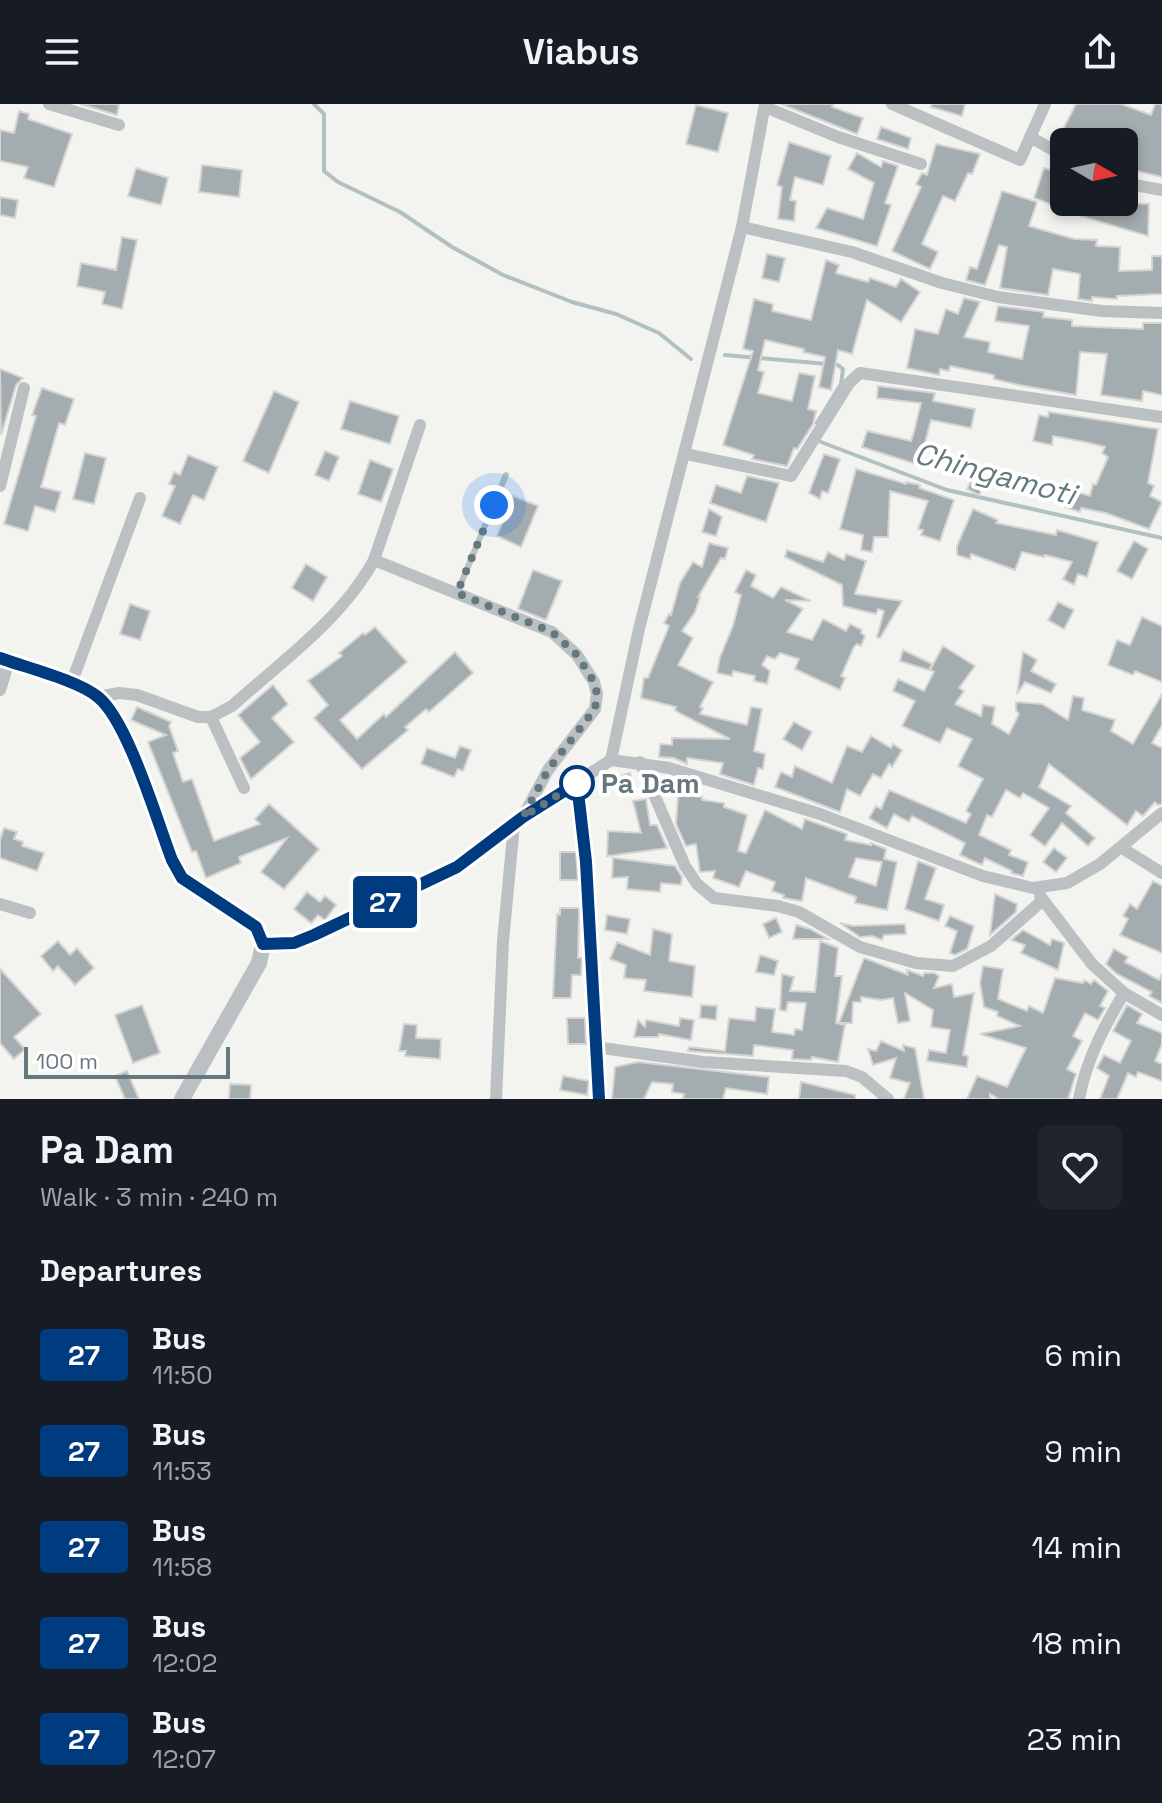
<!DOCTYPE html>
<html lang="en">
<head>
<meta charset="utf-8">
<style>
  :root { --surface:#171b24; --page:#20242c; --text:#f1f3f6; --muted:#9ea1a6 }
  body { margin:0; font-family:"Space Grotesk",sans-serif; background:var(--page); color:var(--text); height:100vh; display:flex; flex-direction:column; font-size:30px; white-space:nowrap }
  * { box-sizing:border-box; margin:0 }
  p { font-size:26px; color:var(--muted) }
  .icon { flex:none; width:44px; height:44px; fill:none; stroke:currentColor; stroke-width:2; stroke-linecap:round; stroke-linejoin:round }
  .map { position:relative; height:995px; overflow:hidden }
  .drawer { display:flex; flex-direction:column; background:var(--surface); flex:1 }
  .drawer>* { flex:none }
  .badge { padding:0 16px; border-radius:6px; font-size:28px; line-height:52px }
  .needle { width:52px; rotate:99deg }
  .controls { position:absolute; left:1050px; top:24px; display:grid; gap:16px }
  .controls a { display:grid; place-items:center; width:88px; height:88px; border-radius:12px; background:var(--surface); box-shadow:0 4px 12px #0003; font-size:40px }
  .scale { position:absolute; left:24px; bottom:20px; width:206px; box-sizing:border-box; padding-left:8px; border:4px solid #65787e; border-top:0; font-size:22px; line-height:28px; white-space:nowrap; color:#65787e; -webkit-text-stroke:6px #fff; paint-order:stroke }
  .you { position:absolute; width:40px; height:40px; margin:-20px; border:6px solid #fff; border-radius:50%; background:#1a73e8; box-shadow:0 0 0 12px #1a73e833 }
  .map>.badge { position:absolute; translate:-50% -50%; box-shadow:0 0 0 4px #fff }
  h2 { padding:0 40px; font-size:30px; line-height:72px }
  .round { display:grid; place-items:center; flex:none; width:84px; height:84px; border-radius:12px; background:var(--page) }
  .overview { display:flex; align-items:center; justify-content:space-between; height:136px; padding:0 40px }
  h1 { font-size:38px; font-weight:700; line-height:60px }
  ul { padding:0; list-style:none }
  li { display:flex; align-items:center; gap:24px; height:96px; padding:0 40px }
  li div { flex:1 }
  li b { display:block; font-size:30px }
  li em { font-style:normal }
  li .badge { min-width:88px; font-weight:700; text-align:center }
  header { display:flex; justify-content:space-between; align-items:center; height:104px; padding:0 40px; background:var(--surface); font-size:36px; font-weight:700 }
  .map>svg:first-child { display:block }
  .lines { fill:none; stroke-linecap:round; stroke-linejoin:round }
  .stream { stroke:#b1c0c1; stroke-width:4 }
  .building { fill:#a3acae; stroke:#d5d4d3; stroke-width:2; fill-rule:evenodd }
  .service { stroke:#bbc0c2; stroke-width:6 }
  .minor { stroke:#bbc0c2; stroke-width:12 }
  .tertiary { stroke:#bbc0c2; stroke-width:16 }
  .line-casing { stroke:#fff; stroke-width:18 }
  .line { stroke:#003b80; stroke-width:12 }
  .walk { stroke:#65787e; stroke-width:8; stroke-dasharray:0 14.4 }
  .stop-dot { fill:#fff; stroke:#003b80; stroke-width:4 }
  .labels { text-anchor:middle; stroke-width:8; stroke-linejoin:round; paint-order:stroke }
  .stop-label { font-size:28px; font-weight:bold; fill:#65787e; stroke:#fff; text-anchor:start }
  .water-label { font-size:30px; font-style:italic; fill:#617a7b; stroke:#fff }
</style>
</head>
<body>
<header><svg class="icon" aria-label="menu" viewBox="0 0 24 24"><path d="M4 6h16M4 12h16M4 18h16"/></svg>Viabus<svg class="icon" aria-label="share" viewBox="0 0 24 24"><path d="M12 15V3M7 8l5-5 5 5M5 13v7h14v-7"/></svg></header>
<div class="map">
<svg width="1162" height="995" viewBox="0 0 1162 995">
  <rect width="100%" height="100%" fill="#f3f3f0"/>
  <g class="lines">
    <g class="stream">
      <path d="M314,0L324,10V67L338,78L400,108L452,143L503,171L572,198L616,210L659,229L691,255"/>
      <path d="M725,251L838,261L843,265L841,280L817,319"/>
      <path d="M821,338L947,386L1162,434"/>
    </g>
  </g>
  <g class="building">
    <path d="M80,0H119L117,11Z"/>
    <path d="M781,0H833L832,3L863,14L857,30Z"/>
    <path d="M932,0H965L962,12L931,3Z"/>
    <path d="M1076,0H1121L1151,11L1155,0H1162V73L1124,64V38H1064L1058,35Z"/>
    <path d="M696,1L728,9L718,48L686,40Z"/>
    <path d="M19,7L29,10L28,15L72,30L54,83L24,74L28,63L0,57V26L14,29Z"/>
    <path d="M881,23L911,34L908,45L877,35Z"/>
    <path d="M789,38L831,52L823,81L795,73L790,96L796,97L794,117L778,115L782,83L777,81Z"/>
    <path d="M936,40L980,50L972,70L968,69L955,97L943,92L932,117L922,140L938,148L930,165L892,147L921,83L916,80L922,69L927,71Z"/>
    <path d="M857,49L881,63L883,57L898,62L885,99L891,101L877,142L816,124L827,104L863,115L874,79L848,65Z"/>
    <path d="M202,61L242,66L239,93L199,88Z"/>
    <path d="M136,64L168,74L161,101L128,92Z"/>
    <path d="M1044,64L1064,70V79L1056,102L1034,94Z"/>
    <path d="M1002,87L1037,98L1029,122L1074,135L1097,136L1096,142L1120,143L1119,167L1152,166V152H1162V190L1117,192V195L1092,193V197L1078,195L1080,170L1053,165L1048,191L1000,184L1007,143L999,141L985,181L966,176L970,163L977,165Z"/>
    <path d="M0,93L18,96L15,114L0,111Z"/>
    <path d="M1084,98L1149,100L1148,132L1081,112Z"/>
    <path d="M122,133L137,136L122,205L102,200L105,188L77,182L81,159L116,166Z"/>
    <path d="M767,150L785,154L779,178L762,174Z"/>
    <path d="M826,156L839,161L836,169L868,178L870,174L896,183L901,175L920,188L901,218L867,196L852,250L838,246L831,286L819,283L825,253L803,248L804,245L765,236L758,266L764,268L758,289L792,297L799,269L815,272L808,305L816,307L813,320L797,345L794,344L787,362L752,355L754,351L723,341L753,247L743,245L754,195L773,200L772,207L811,216Z"/>
    <path d="M964,194L980,198L964,233L990,238L988,248L1022,255L1029,222L995,217L998,202L1044,208L1043,213L1072,216V222L1143,225V219H1162V291L1143,287L1142,297L1101,291L1107,250L1080,248L1076,291L1019,281L994,275V271L950,262L949,267L940,265L939,271L907,264L915,225L938,230L946,205L958,210Z"/>
    <path d="M0,265L23,274L16,281L1,331Z"/>
    <path d="M878,282L935,289L933,297L975,305L971,324L931,316L919,361L862,343L867,327L911,337L914,328L921,299L877,294Z"/>
    <path d="M42,284L74,295L65,321L59,319L41,383L61,388L55,408L35,402L28,427L4,420L36,312L32,311Z"/>
    <path d="M274,287L299,298L269,369L243,357Z"/>
    <path d="M350,297L399,312L390,340L341,325Z"/>
    <path d="M1049,308L1158,325L1148,379L1154,382L1150,392L1162,398L1149,425L1106,409L1081,404L1080,408L1065,403L1070,386L1090,392L1093,380L1096,381L1108,353L1102,349L1105,343L1085,338L1053,332L1052,341L1033,337L1039,311L1048,313Z"/>
    <path d="M325,347L339,353L329,377L315,371Z"/>
    <path d="M85,349L106,354L94,400L73,395Z"/>
    <path d="M824,350L840,355L828,389L822,387L820,395L809,389Z"/>
    <path d="M188,351L218,363L204,396L193,391L180,420L162,412L175,382L169,380L174,368L180,371Z"/>
    <path d="M370,356L393,365L381,398L358,390Z"/>
    <path d="M856,365L906,380V378L920,381L919,384L954,396L940,437L921,431L923,426L918,425L928,397L890,387L888,433H874L872,448L861,446L863,431L840,425Z"/>
    <path d="M975,369L987,375L979,391L967,385Z"/>
    <path d="M747,372L779,379L766,418L710,399L716,381L741,389Z"/>
    <path d="M513,392L538,402L521,443L497,432Z"/>
    <path d="M709,405L722,413L716,432L702,428Z"/>
    <path d="M973,405L998,416L996,419L1056,431L1057,426L1098,438L1087,473L1078,470L1074,481L1063,475L1072,458L1045,451L1044,453L1022,448L1015,466L971,450L970,455L957,451V442Z"/>
    <path d="M1134,437L1148,445L1132,475L1117,467Z"/>
    <path d="M709,439L728,444L725,455L721,454L698,493H700L695,508L682,527L693,534L678,561L713,578L700,603L703,604L700,610L747,621L751,603L762,605L754,647L765,650L763,665L758,664L754,681L720,670L723,659L687,654V660L674,654L659,653L660,640L672,641V634L730,635L681,610L675,606L676,603L641,594L644,574H648L669,522L664,519L669,510L671,511L680,479L693,458L702,463Z"/>
    <path d="M787,446L823,458L828,448L844,456L846,450L866,457L855,490L902,497L880,534L877,533L884,507L878,505L876,510L843,502L842,481L785,453Z"/>
    <path d="M306,460L327,473L313,497L292,484Z"/>
    <path d="M533,466L562,477L546,516L518,505Z"/>
    <path d="M746,466L756,471L751,482L773,494L781,483L811,497L785,496L803,505L787,528L812,536L823,515L846,527L850,520L862,526L861,529L865,532L861,542L857,540L854,543L841,572L845,574L840,586L795,565L799,555L780,549L775,555L767,552L762,561L770,567L767,580L754,577L755,572L733,567L732,572L717,569L720,553L733,522L741,491L735,488Z"/>
    <path d="M1058,498L1074,506L1064,525L1048,516Z"/>
    <path d="M130,500L150,507L140,536L120,530Z"/>
    <path d="M1142,513L1162,522V578L1135,567L1133,571L1108,561L1117,536L1130,541Z"/>
    <path d="M375,523L407,558L340,616L357,635L384,610L386,613L455,548L473,569L429,608L426,605L405,623L408,626L362,665L314,614L328,601L308,577L342,552L339,549L363,529L365,531Z"/>
    <path d="M943,542L975,562L959,584L964,587L955,600L981,612L983,601L995,603L992,620L1009,630L1019,610L1016,606V598L1042,600L1068,616L1073,592L1084,594L1082,606L1115,616L1111,627L1133,640L1162,590V621L1152,639L1162,644V700L1158,701L1155,698L1143,712L1136,707L1127,721L1049,660L1039,683L1071,702L1066,709L1095,734L1088,742L1062,719L1045,742L1030,731L1049,704L1023,689L1020,694L1006,686L992,713L987,711L979,731L1011,746L1009,751L1028,758L1023,772L1011,769L1012,767L985,754L982,761L960,751L965,739L912,712L909,718L894,710L887,724L869,714L876,702L881,705L889,686L966,719L971,710L966,707L983,675L958,662L972,635L947,624L940,639L902,622L915,597L893,587L898,575L924,587L934,568L930,566Z"/>
    <path d="M903,546L932,560L929,566L900,557Z"/>
    <path d="M1023,548L1037,556L1031,567L1056,580L1051,589L1025,578L1017,590Z"/>
    <path d="M273,581L288,600L272,614L294,638L251,675L240,654L260,638L238,611Z"/>
    <path d="M137,603L171,618L169,622L178,647L173,649L183,678L192,675L214,737L260,720L255,715L269,700L319,745L284,785L261,768L287,734L239,753L241,759L206,774L196,747L192,748L148,638L166,631L131,616Z"/>
    <path d="M794,618L812,628L802,646L783,635Z"/>
    <path d="M871,632L891,644L893,640L902,646L892,663L889,660L881,674L873,670L860,692L847,685L840,708L775,683L781,668L792,673L795,662L832,679L847,642L862,648Z"/>
    <path d="M460,642L471,646L463,667L458,665L454,673L421,660L427,644L455,654Z"/>
    <path d="M630,669L634,683L619,686L616,673Z"/>
    <path d="M659,672L684,678L680,690L702,693V696L724,699V703L747,711L738,747L746,749L765,706L802,725L805,715L847,730L845,736L871,741V739L886,745L884,755L897,758L887,806L855,799L856,793L806,774L802,797L783,794L784,791L772,787L775,778L746,767L739,783L713,774L715,767L700,768L696,740L686,742L676,720L678,693L663,688L666,680ZM856,754L882,758L876,782L849,773Z"/>
    <path d="M646,695L650,721H657L667,744L607,752L608,727L641,729L633,697Z"/>
    <path d="M4,724L17,728L14,735L23,738L22,742L44,749L37,767L0,754V736Z"/>
    <path d="M1054,744L1067,754L1056,768L1043,758Z"/>
    <path d="M560,748H576L578,776H560Z"/>
    <path d="M613,754L675,762L682,773L681,781L661,779L660,788L627,785L628,773L612,774Z"/>
    <path d="M918,757L936,764L925,795L944,801L939,817L905,805Z"/>
    <path d="M1153,777L1162,782V849L1120,831L1128,815L1123,812L1130,800L1137,805Z"/>
    <path d="M307,788L320,798L325,792L336,801L325,816L318,811L311,819L294,805Z"/>
    <path d="M995,790L1017,800L1016,808L990,831Z"/>
    <path d="M560,804H579L578,854H582L581,871H572L571,894H553L557,810L560,811Z"/>
    <path d="M607,811L630,815L627,830L605,826Z"/>
    <path d="M950,812L974,822L967,845L955,851L950,849L957,827L945,822Z"/>
    <path d="M776,814L782,828L769,834L763,820Z"/>
    <path d="M840,819L853,822L905,820L906,830L884,831L882,836L872,832L860,833Z"/>
    <path d="M796,821L810,825L828,835H793Z"/>
    <path d="M653,825L672,830L669,857L695,862L692,893L644,887L646,876L624,874L626,861L610,855L617,838L650,851Z"/>
    <path d="M1023,826L1050,841L1052,835L1064,839L1058,866L1021,849L1025,841L1011,836Z"/>
    <path d="M58,837L70,851L77,844L94,864L75,881L58,862L53,867L41,852Z"/>
    <path d="M820,837L838,844L835,872H842L836,919L845,921L838,958L812,953L811,956L792,955L793,946L754,941L753,952L688,947L689,943L725,947L729,914L755,917L756,903L775,905L772,928L794,931L795,925L802,926L806,899L788,898L786,907L780,906L782,870L794,873L790,887L815,888Z"/>
    <path d="M1114,845L1128,853L1125,858L1159,876L1162,870V899L1149,892L1152,888L1117,870L1106,860Z"/>
    <path d="M760,851L778,857L774,871L756,868Z"/>
    <path d="M864,854L908,871L907,866L923,872L924,869H934L939,872L934,884L952,880L954,893L974,889L963,951L968,952L967,963L927,957L929,946L946,949L950,926L931,923L933,906L905,889L910,917L898,919L893,894L882,896L861,893V898H853L852,919H839Z"/>
    <path d="M983,862L1003,865L998,895L1027,907L1029,902L1043,909L1055,874L1083,879L1084,876L1091,880L1094,876L1108,887L1100,902L1105,904L1098,916L1085,909L1073,932L1082,937L1067,965L1076,970L1068,995H999L990,990V995H967L977,972L1007,983L1026,944L980,930L1020,922L997,912L998,908L984,903L980,879Z"/>
    <path d="M0,865L41,910L14,933L25,945L14,955L0,939Z"/>
    <path d="M142,901L160,949L133,959L115,911Z"/>
    <path d="M701,901L717,902L716,916L700,914Z"/>
    <path d="M1127,901L1142,910L1137,919L1162,929V940L1155,957L1162,960V977L1138,968L1136,973L1128,969L1117,995H1100L1109,972L1097,964L1104,951L1120,959L1131,937L1113,927Z"/>
    <path d="M567,914H585L586,940H568Z"/>
    <path d="M680,914L694,916L691,936L659,930L658,933H634L638,916L645,923L646,916L679,922Z"/>
    <path d="M404,920L417,921L416,934L441,935L440,955L405,952L406,947H399Z"/>
    <path d="M881,937L904,947L903,941L915,944L924,995H904L910,979L890,974L896,954L873,961L868,945L876,947Z"/>
    <path d="M638,958L769,973L767,990L726,984L723,995H683L684,990L672,988L673,980L652,978L644,995H612L615,963Z"/>
    <path d="M127,967L139,995H125L115,972Z"/>
    <path d="M563,972L589,977L587,991L560,986Z"/>
    <path d="M801,978L855,991V995H799Z"/>
    <path d="M230,980L251,981L250,995H229Z"/>
  </g>
  <g class="lines">
    <path class="service" d="M457,489L506,371"/>
    <g class="minor">
      <path d="M49,0L119,21"/>
      <path d="M892,0L1020,56L1045,0"/>
      <path d="M765,3L838,33L921,60"/>
      <path d="M1030,33L1064,52"/>
      <path d="M1124,79L1162,86"/>
      <path d="M742,123L852,148L942,179L998,193L1102,207L1162,209"/>
      <path d="M686,350L791,372L849,279L860,269L1162,313"/>
      <path d="M0,382L24,284"/>
      <path d="M374,456L420,321"/>
      <path d="M71,580L140,394"/>
      <path d="M0,586L9,557"/>
      <path d="M98,593L119,589L137,591L198,613H211L232,602C281,558 342,515 374,456L552,528L577,551L594,578L597,590L595,605L548,666L525,709"/>
      <path d="M211,613L244,684"/>
      <path d="M611,656L639,525L742,123L765,0"/>
      <path d="M640,658L685,762L697,780L714,794L778,802L799,808L860,843L916,859L953,862L991,842L1043,796"/>
      <path d="M577,679L586,758L599,995"/>
      <path d="M1122,744L1162,769"/>
      <path d="M1040,792L1092,860L1124,889L1162,911"/>
      <path d="M0,800L30,809"/>
      <path d="M263,840L294,839L314,831L457,763L523,713L611,656L669,664L820,710L983,772L1033,784L1067,779L1100,760L1162,709"/>
      <path d="M595,943L703,958L846,967L862,973L888,995"/>
      <path d="M496,995L503,837L514,721"/>
      <path d="M1079,995C1086,956 1104,923 1124,889"/>
    </g>
    <path class="tertiary" d="M0,554C27,564 77,576 98,593C127,616 157,718 172,756L182,774L256,823L263,840L259,859L182,995"/>
  </g>
  <g class="lines">
    <g class="line-casing">
      <path id="line" d="M0,554C27,564 77,576 98,593C128,617 157,717 172,756L182,774L256,823L263,840L294,839L314,831L457,763L523,713L577,679L586,758L599,995"/>
    </g>
    <use href="#line" class="line"/>
    <path class="walk" d="M494,401L457,489L552,528L577,551L594,578L597,590L595,605L548,666L523,713L577,679"/>
  </g>
  <circle class="stop-dot" cx="577" cy="679" r="16"/>
  <g class="labels">
    <g class="stop-label">
      <text x="601" y="689">Pa Dam</text>
    </g>
    <g class="water-label">
      <text transform="translate(995 370) rotate(15)" y="10">Chingamoti</text>
    </g>
  </g>
</svg>
<div class="controls">
<a><svg class="needle" viewBox="-14 -14 28 28"><path d="M0-13l5 13h-10z" fill="#e53935"/><path d="M0 13l5-13h-10z" fill="#9ea1a6"/></svg></a>
</div>
<div class="scale">100 m</div>
<div class="you" style="left:494px;top:401px"></div>
<b class="badge" style="left:385px;top:798px;background:#003b80;color:#fff">27</b>
</div>
<section class="drawer">
<div class="overview"><div><h1>Pa Dam</h1><p>Walk · 3 min · 240 m</p></div><a class="round"><svg class="icon" aria-label="heart" viewBox="0 0 24 24"><path d="M12 20l-8-8c-3-5 5-10 8-4 3-6 11-1 8 4z"/></svg></a></div>
<h2>Departures</h2>
<ul>
<li><span class="badge" style="background:#003b80;color:#fff">27</span><div><b>Bus</b><p>11:50</p></div><em>6 min</em></li>
<li><span class="badge" style="background:#003b80;color:#fff">27</span><div><b>Bus</b><p>11:53</p></div><em>9 min</em></li>
<li><span class="badge" style="background:#003b80;color:#fff">27</span><div><b>Bus</b><p>11:58</p></div><em>14 min</em></li>
<li><span class="badge" style="background:#003b80;color:#fff">27</span><div><b>Bus</b><p>12:02</p></div><em>18 min</em></li>
<li><span class="badge" style="background:#003b80;color:#fff">27</span><div><b>Bus</b><p>12:07</p></div><em>23 min</em></li>
</ul>
</section>
</body>
</html>
